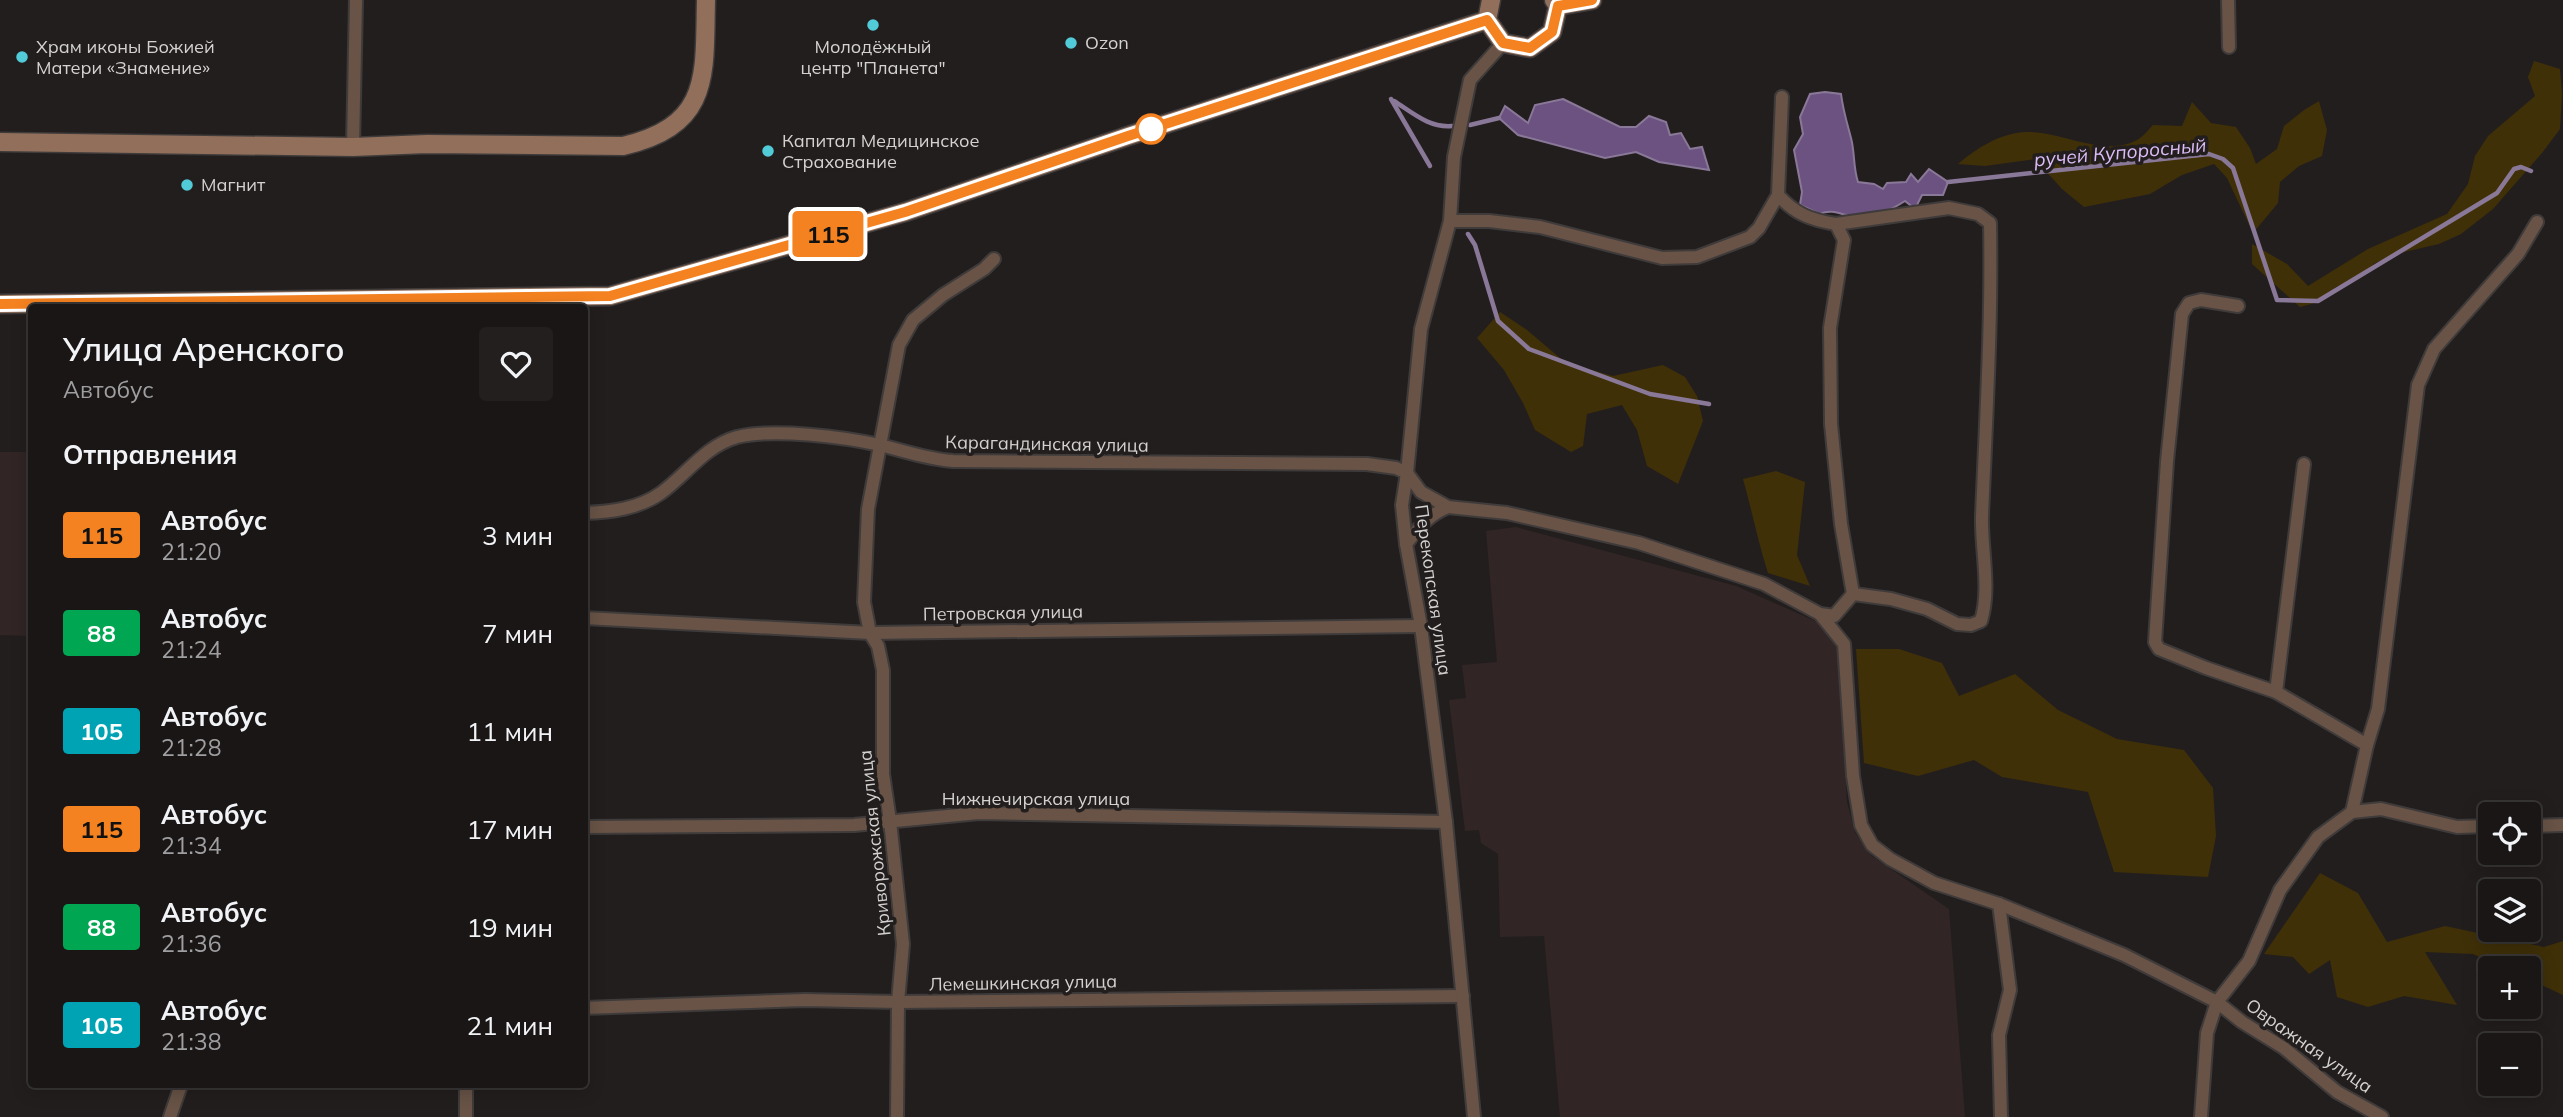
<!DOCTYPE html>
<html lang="ru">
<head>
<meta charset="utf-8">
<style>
  :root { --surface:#1a1616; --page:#231f1f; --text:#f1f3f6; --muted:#9f9fa1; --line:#383535 }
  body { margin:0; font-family:Mulish,sans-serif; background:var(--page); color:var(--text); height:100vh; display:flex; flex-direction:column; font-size:26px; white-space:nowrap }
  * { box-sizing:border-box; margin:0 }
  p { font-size:23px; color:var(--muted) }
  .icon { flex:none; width:38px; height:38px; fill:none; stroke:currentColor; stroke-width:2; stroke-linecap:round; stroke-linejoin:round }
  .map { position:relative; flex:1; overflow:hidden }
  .sheet { position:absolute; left:28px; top:304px; width:560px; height:784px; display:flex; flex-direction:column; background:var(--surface); border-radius:7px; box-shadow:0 4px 18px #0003,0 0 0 2px var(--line) }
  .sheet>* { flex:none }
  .badge { padding:0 14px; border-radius:5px; font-size:24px; line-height:46px }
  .controls { position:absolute; left:2478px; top:802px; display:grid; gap:14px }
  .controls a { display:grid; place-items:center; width:63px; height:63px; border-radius:7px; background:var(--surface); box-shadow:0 4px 18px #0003,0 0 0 2px var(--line); font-size:35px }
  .map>.badge { position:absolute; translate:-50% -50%; box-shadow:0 0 0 4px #fff }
  h2 { padding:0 35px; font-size:26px; line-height:63px }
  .round { display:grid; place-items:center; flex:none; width:74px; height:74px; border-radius:7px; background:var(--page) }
  .headline { display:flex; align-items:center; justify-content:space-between; height:119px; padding:0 35px }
  h1 { font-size:33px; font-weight:600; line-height:52px }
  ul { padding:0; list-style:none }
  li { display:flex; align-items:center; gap:21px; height:98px; padding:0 35px }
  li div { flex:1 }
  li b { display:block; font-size:26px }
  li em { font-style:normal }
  li .badge { min-width:77px; font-weight:700; text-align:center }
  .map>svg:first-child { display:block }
  .built { fill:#312525 }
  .green { fill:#3f3008 }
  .water { fill:#6b5280; stroke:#8a7898; stroke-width:2 }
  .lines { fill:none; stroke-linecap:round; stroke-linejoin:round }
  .stream { stroke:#8a7898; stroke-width:4.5 }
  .street-casing { stroke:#3f3b3b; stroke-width:16 }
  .secondary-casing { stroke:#3f3b3b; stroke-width:21 }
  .street { stroke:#685346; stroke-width:12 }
  .secondary { stroke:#916f5b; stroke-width:18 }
  .line-casing { stroke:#fff; stroke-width:16 }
  .line { stroke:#f58220; stroke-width:10 }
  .poi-dot { fill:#52cbd8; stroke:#231e1e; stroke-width:2.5 }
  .stop-dot { fill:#fff; stroke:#f58220; stroke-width:3.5 }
  .labels { text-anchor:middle; stroke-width:7; stroke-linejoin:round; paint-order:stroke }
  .poi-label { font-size:18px; fill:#d4d1d1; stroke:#231e1e; text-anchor:start }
  .street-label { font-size:18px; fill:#d4d1d1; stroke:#231e1e }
  .water-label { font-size:19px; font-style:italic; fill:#dcbdf8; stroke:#231e1e }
</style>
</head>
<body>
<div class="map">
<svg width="2563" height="1117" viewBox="0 0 2563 1117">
  <rect width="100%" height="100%" fill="#231e1e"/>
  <g class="built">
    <path d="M0,452H31V636L0,635Z"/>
    <path d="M1516,527L1736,586L1822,624L1834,636L1839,657L1847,802L1855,832L1872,856L1949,909L1965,1117H1560L1544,936L1500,937L1498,854L1481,843L1479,830L1465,831L1449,700L1466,698L1462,665L1497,662L1486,531Z"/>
  </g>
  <g class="green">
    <path d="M2534,61L2560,69L2562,94L2560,129L2542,153L2493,209L2461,234L2439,244L2404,252L2375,263L2359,278L2336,287L2322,301L2300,307L2252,264V244L2287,264L2308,286L2368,249L2447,214L2468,184L2475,156L2488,136L2535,96L2528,77Z"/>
    <path d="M2319,101L2327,130L2322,156L2299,166L2280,182L2278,203L2253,233L2227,178L2214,164L2182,175L2150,194L2084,207L2062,189L2035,159L1985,166L1958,164C1977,148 2000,133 2026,132C2062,131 2102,158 2137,140C2143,137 2148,130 2153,125L2182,126L2192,102L2211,123L2236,127L2250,148L2256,164L2277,149L2284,126L2304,110Z"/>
    <path d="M1500,312L1527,330L1566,363L1613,376L1663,365L1685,377L1697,396L1703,421L1678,484L1647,466L1637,430L1622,405L1587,414L1583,446L1571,452L1535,430L1523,403L1504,370L1477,338Z"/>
    <path d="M1776,471L1805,482L1797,555L1810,586L1768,573C1758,542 1752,511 1743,479Z"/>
    <path d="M1856,649H1899L1942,663L1959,696L2015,674L2058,710L2117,739L2184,750L2213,788L2216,836L2208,877L2114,872L2088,792L2002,777L1974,760L1918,776L1864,763Z"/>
    <path d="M2320,873L2358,893L2387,942L2445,926L2544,947L2563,941V995L2529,979V968H2504L2473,954L2425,952L2457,1005L2404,996L2368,1007L2337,997L2330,960L2309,974L2293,957L2264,954Z"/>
  </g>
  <g class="water">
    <path d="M1825,92L1841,94C1843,110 1847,123 1851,138C1855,153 1853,167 1858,182L1874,184L1883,189L1887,183L1906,182L1911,174L1918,182L1929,169L1948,182L1943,195H1922L1915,209L1905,201C1891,210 1874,218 1857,217C1843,216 1833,208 1820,214L1800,205L1802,192L1794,150L1803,134L1800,117L1810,94Z"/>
    <path d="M1563,99L1620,127H1636L1649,116L1666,122L1670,135L1681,133L1690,149L1702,147L1709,170L1659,162L1636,152L1605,158L1518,135L1499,118L1505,106L1528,123L1535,105Z"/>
  </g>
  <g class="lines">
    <g class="stream">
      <path d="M1391,99L1430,166"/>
      <path d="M1394,101C1413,113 1429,128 1452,126"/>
      <path d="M1470,125L1499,118"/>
      <path d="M1948,182L2209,154L2223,159L2233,168L2277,300L2318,301L2497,193L2514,169L2521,167L2531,171"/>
      <path d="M1468,234L1475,245L1498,321L1529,349L1650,394L1709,404"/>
    </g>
    <g class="street-casing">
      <g id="street">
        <path d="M2228,0L2229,47"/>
        <path d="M353,147L356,0"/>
        <path d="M1778,195C1795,214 1811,220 1836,224L1844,240L1830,328L1831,424L1841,524L1853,594"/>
        <path d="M1450,221H1489L1540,227L1662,258L1697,257L1750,237L1759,228L1778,195L1782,97"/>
        <path d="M2238,306L2201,300L2189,303L2182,314L2167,461L2155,642L2159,649L2206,668L2276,692L2367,745L2352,812"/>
        <path d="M584,513C611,512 638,509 661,493C687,474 705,446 737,437C774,428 843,437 880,445C905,451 927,459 953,461L1367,464L1396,468L1407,473L1421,492L1448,507L1507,513L1639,543L1764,584L1820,614L1834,616L1853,594L1891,599L1927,609L1957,624L1971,625L1981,621C1991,588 1981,550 1982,516C1986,418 1992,321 1990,223L1978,214L1949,208L1836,224"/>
        <path d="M1406,544C1419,528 1428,515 1448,507"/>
        <path d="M1820,614L1844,644L1853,776L1861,825L1872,845L1890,859L1934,883L1999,904L2124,955L2217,1002L2249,961L2280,890L2318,837L2352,812L2381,809L2457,827L2490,826"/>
        <path d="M584,618L870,633L1421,626"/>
        <path d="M2276,692L2304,464"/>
        <path d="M2367,745L2378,709L2418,385L2434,349L2518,254L2537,222"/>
        <path d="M2529,826L2563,825"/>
        <path d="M584,827L854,825L979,813L1446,822"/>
        <path d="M1999,904L2010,990L1999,1035L2001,1117"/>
        <path d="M584,1008L805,1000L898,1002L1463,996"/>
        <path d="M170,1117L181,1085"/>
        <path d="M466,1117V1085"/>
        <path d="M897,1117L898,1002L903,944L890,821L883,774V670L878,646L870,633L864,602L868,509L899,345L913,320L943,295L984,269L994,259"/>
        <path d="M1474,1117L1446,822L1421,626L1406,544L1402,505L1407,473L1421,329L1450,221L1454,157L1470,80L1503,43"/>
        <path d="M2201,1117L2207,1033L2217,1002L2242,1022L2284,1048L2337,1092L2382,1117"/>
      </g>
    </g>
    <g class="secondary-casing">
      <g id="secondary">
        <path d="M1491,0L1487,20L1503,43L1530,48L1552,32L1558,6L1554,0"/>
        <path d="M1558,6L1592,0"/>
        <path d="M0,142L353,147L427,144L623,146C712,125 704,75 706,0"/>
        <path d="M0,304L610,296L905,212L1128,136L1487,20"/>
      </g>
    </g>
    <use href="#street" class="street"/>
    <use href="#secondary" class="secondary"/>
  </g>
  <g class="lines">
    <g class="line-casing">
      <path id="line" d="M0,304L610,296L905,212L1128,136L1487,20L1503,43L1530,48L1552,32L1558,6L1592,0"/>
    </g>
    <use href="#line" class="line"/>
  </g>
  <g class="poi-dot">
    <circle cx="873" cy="25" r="7"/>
    <circle cx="1071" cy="43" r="7"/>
    <circle cx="22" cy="57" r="7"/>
    <circle cx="768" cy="151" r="7"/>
    <circle cx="187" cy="185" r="7"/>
  </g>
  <circle class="stop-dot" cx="1151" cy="129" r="14"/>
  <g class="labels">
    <g class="poi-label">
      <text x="1085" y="49">Ozon</text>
      <text x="36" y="53">Храм иконы Божией<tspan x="36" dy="21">Матери «Знамение»</tspan></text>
      <text x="873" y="53" text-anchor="middle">Молодёжный<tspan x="873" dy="21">центр "Планета"</tspan></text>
      <text x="782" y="147">Капитал Медицинское<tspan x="782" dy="21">Страхование</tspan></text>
      <text x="201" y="191">Магнит</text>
    </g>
    <g class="street-label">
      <text transform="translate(1047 444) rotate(1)" y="6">Карагандинская улица</text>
      <text transform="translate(1433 590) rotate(82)" y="6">Перекопская улица</text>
      <text transform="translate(1003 613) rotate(-1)" y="6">Петровская улица</text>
      <text x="1036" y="805">Нижнечирская улица</text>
      <text transform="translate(875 843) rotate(-96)" y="6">Криворожская улица</text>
      <text transform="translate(1023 983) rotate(-1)" y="6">Лемешкинская улица</text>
      <text transform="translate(2309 1046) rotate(35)" y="6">Овражная улица</text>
    </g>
    <g class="water-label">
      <text transform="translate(2120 152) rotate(-5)" y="7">ручей Купоросный</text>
    </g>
  </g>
</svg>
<div class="controls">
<a><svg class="icon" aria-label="locate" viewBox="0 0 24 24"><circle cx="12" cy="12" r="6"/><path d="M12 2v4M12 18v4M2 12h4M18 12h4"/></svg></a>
<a><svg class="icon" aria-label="layers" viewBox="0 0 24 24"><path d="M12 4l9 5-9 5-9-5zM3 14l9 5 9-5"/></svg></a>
<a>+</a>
<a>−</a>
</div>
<b class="badge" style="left:828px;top:234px;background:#f58220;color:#111">115</b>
<section class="sheet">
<div class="headline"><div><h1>Улица Аренского</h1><p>Автобус</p></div><a class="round"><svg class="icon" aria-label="heart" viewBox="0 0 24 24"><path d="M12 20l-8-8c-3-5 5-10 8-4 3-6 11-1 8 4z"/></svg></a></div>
<h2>Отправления</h2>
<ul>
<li><span class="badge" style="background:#f58220;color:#111">115</span><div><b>Автобус</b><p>21:20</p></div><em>3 мин</em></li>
<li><span class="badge" style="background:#00a651;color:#fff">88</span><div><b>Автобус</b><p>21:24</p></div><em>7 мин</em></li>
<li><span class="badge" style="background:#00a3b4;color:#fff">105</span><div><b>Автобус</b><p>21:28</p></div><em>11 мин</em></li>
<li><span class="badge" style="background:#f58220;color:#111">115</span><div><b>Автобус</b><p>21:34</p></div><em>17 мин</em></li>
<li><span class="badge" style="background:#00a651;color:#fff">88</span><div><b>Автобус</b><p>21:36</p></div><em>19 мин</em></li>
<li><span class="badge" style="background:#00a3b4;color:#fff">105</span><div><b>Автобус</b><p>21:38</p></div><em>21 мин</em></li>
</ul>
</section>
</div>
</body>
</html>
